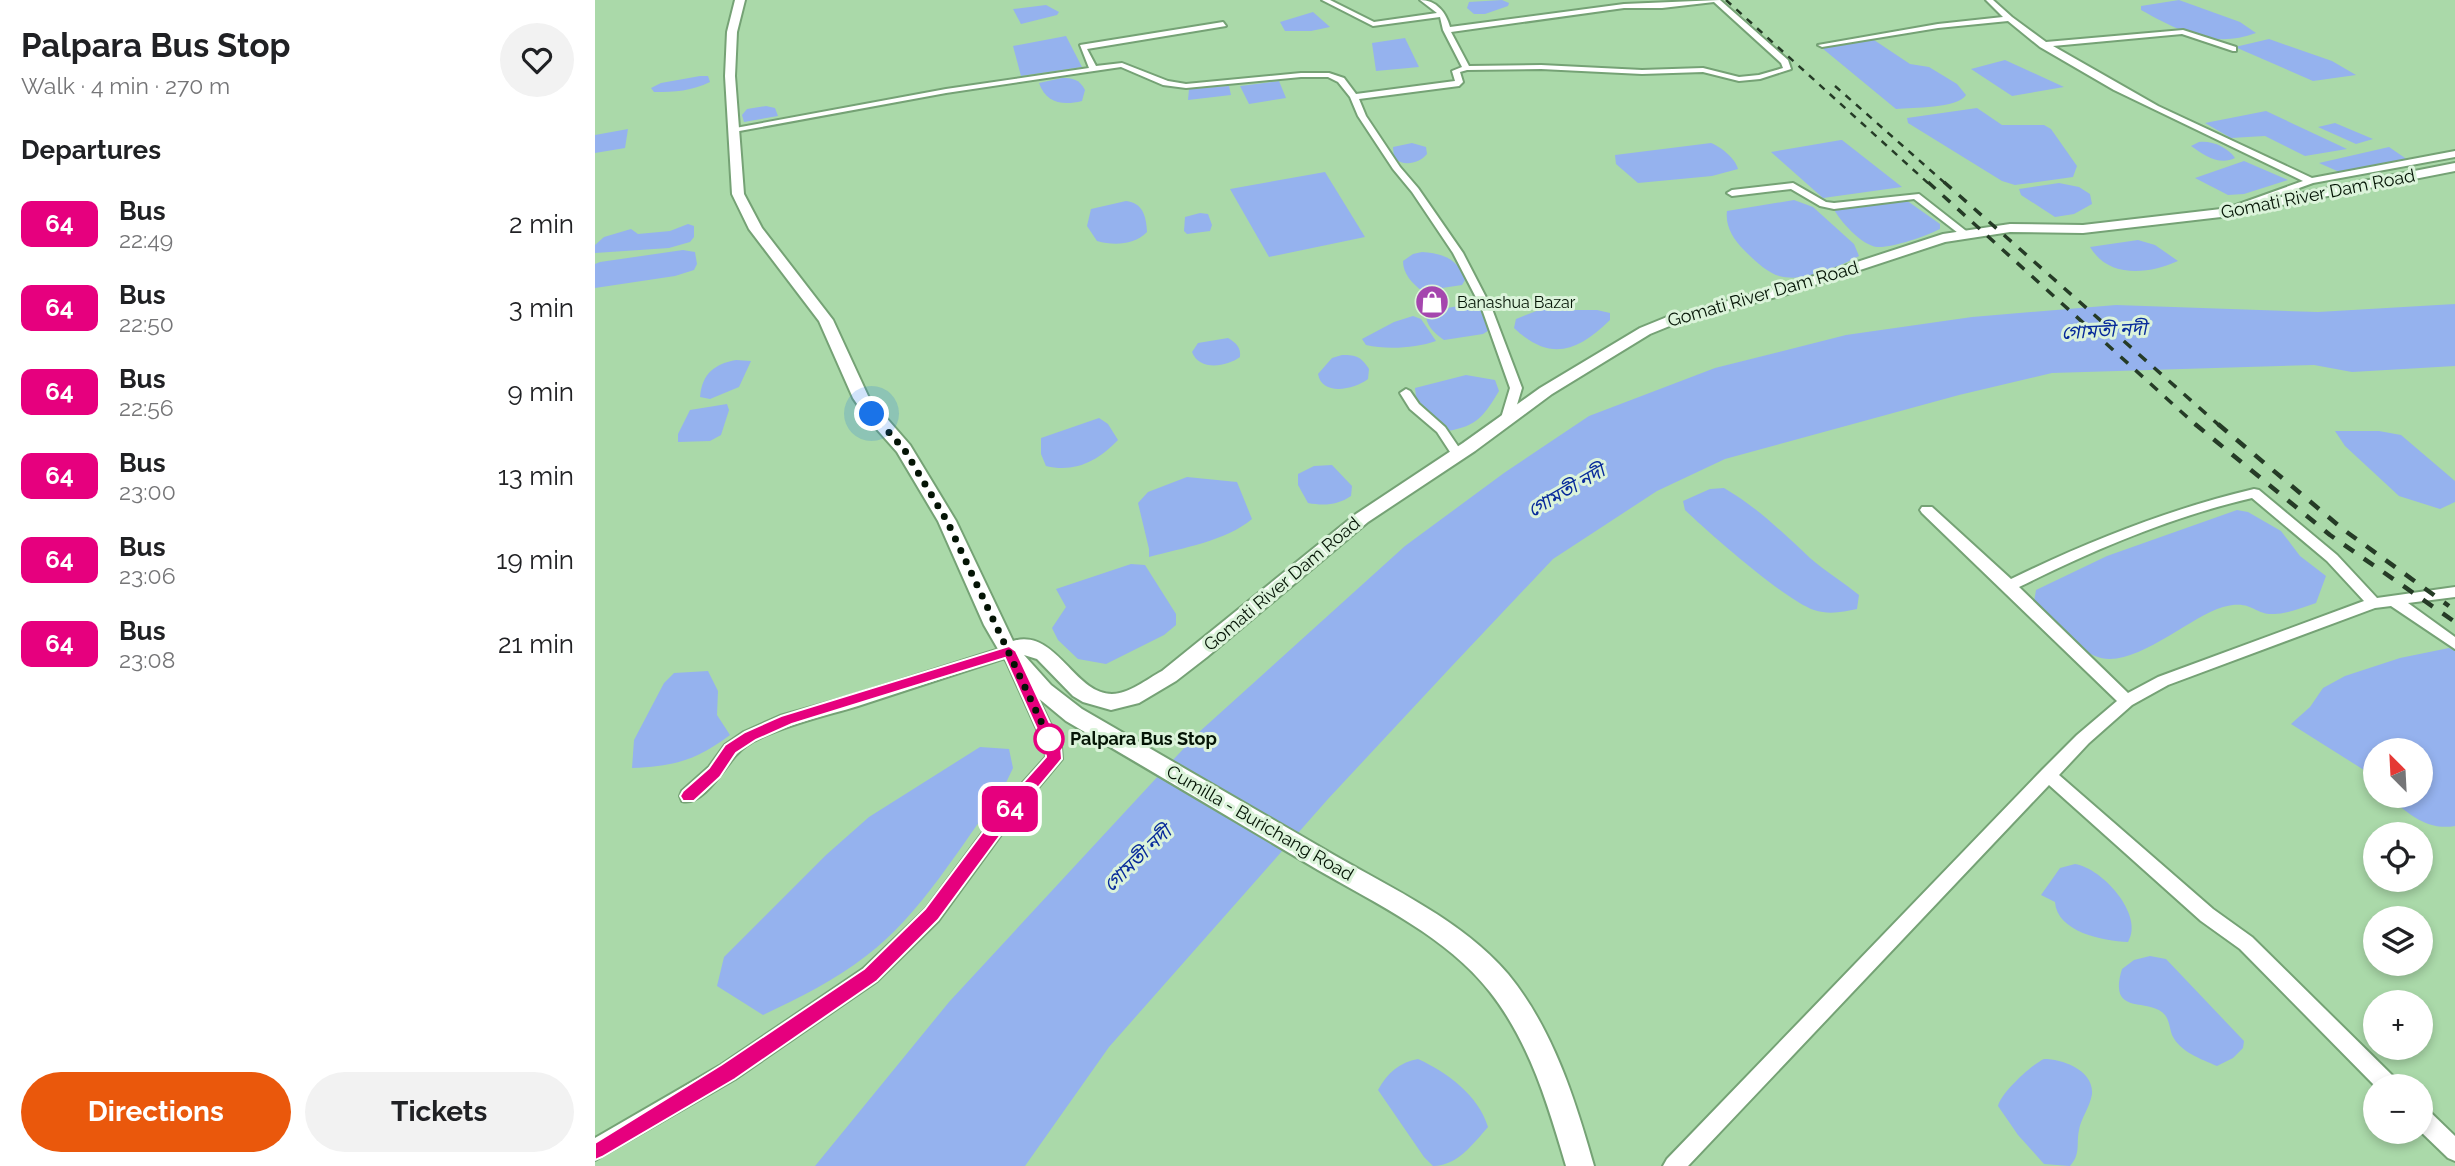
<!DOCTYPE html>
<html lang="en">
<head>
<meta charset="utf-8">
<style>
  :root { --surface:#fff; --page:#f2f2f2; --text:#202124; --muted:#757577; --accent:#ea580c }
  body { margin:0; font-family:Raleway,"Noto Sans Bengali",sans-serif; background:var(--page); color:var(--text); height:100vh; display:flex; flex-direction:column; font-size:26px; white-space:nowrap }
  * { box-sizing:border-box; margin:0 }
  p { font-size:23px; color:var(--muted) }
  .icon { flex:none; width:38px; height:38px; fill:none; stroke:currentColor; stroke-width:2; stroke-linecap:round; stroke-linejoin:round }
  .map { position:relative; flex:1; overflow:hidden }
  .details { display:flex; flex-direction:column; background:var(--surface); width:595px }
  .details>* { flex:none }
  .badge { padding:0 14px; border-radius:10px; font-size:24px; line-height:46px }
  .needle { width:46px; rotate:336deg }
  .fabs { position:absolute; left:1768px; top:738px; display:grid; gap:14px }
  .fabs a { display:grid; place-items:center; width:70px; height:70px; border-radius:50%; background:var(--surface); box-shadow:0 4px 10px #0003; font-size:35px }
  .you { position:absolute; width:35px; height:35px; margin:-18px; border:5px solid #fff; border-radius:50%; background:#1a73e8; box-shadow:0 0 0 10px #1a73e833 }
  .map>.badge { position:absolute; translate:-50% -50%; box-shadow:0 0 0 4px #fff }
  h2 { padding:0 21px; font-size:26px; line-height:63px }
  .round { display:grid; place-items:center; flex:none; width:74px; height:74px; border-radius:37px; background:var(--page) }
  .overview { display:flex; align-items:center; justify-content:space-between; height:119px; padding:0 21px }
  h1 { font-size:33px; font-weight:700; line-height:52px }
  .button { display:flex; gap:14px; margin-top:auto; padding:14px 21px }
  .button a { flex:1; height:80px; border-radius:42px; background:var(--accent); color:#fff; font-size:28px; font-weight:700; line-height:80px; text-align:center }
  .button a+a { background:var(--page); color:var(--text) }
  ul { padding:0; list-style:none }
  li { display:flex; align-items:center; gap:21px; height:84px; padding:0 21px }
  li div { flex:1 }
  li b { display:block; font-size:26px }
  li em { font-style:normal }
  li .badge { min-width:77px; font-weight:700; text-align:center }
  main { display:flex; flex:1; min-height:0 }
  .map>svg:first-child { display:block }
  .water { fill:#95b2ee }
  .lines { fill:none; stroke-linecap:round; stroke-linejoin:round }
  .minor-casing { stroke:#75a275; stroke-width:4 }
  .major-casing { stroke:#75a275; stroke-width:4 }
  .minor { fill:#fff; fill-rule:evenodd }
  .major { fill:#fff; fill-rule:evenodd }
  .rail-far2 { stroke:#253b26; stroke-width:2.5; stroke-dasharray:7 7; stroke-linecap:butt }
  .rail-far1 { stroke:#253b26; stroke-width:3.5; stroke-dasharray:10 10; stroke-linecap:butt }
  .rail { stroke:#253b26; stroke-width:4.5; stroke-dasharray:12 12; stroke-linecap:butt }
  .line { fill:#e6007e; stroke:#fff; stroke-width:2 }
  .walk { stroke:#041405; stroke-width:7; stroke-dasharray:0 12.6 }
  .stop-dot { fill:#fff; stroke:#e6007e; stroke-width:3.5 }
  .labels { text-anchor:middle; stroke-width:6; stroke-linejoin:round; paint-order:stroke }
  .far-poi-label { font-size:16px; fill:#041405; stroke:#dbf3da; text-anchor:start }
  .street-label { font-size:18px; fill:#041405; stroke:#dbf3da }
  .stop-label { font-size:18px; font-weight:bold; fill:#041405; stroke:#dbf3da; text-anchor:start }
  .water-label { font-size:19px; font-style:italic; fill:#072a9a; stroke:#dbf3da }
</style>
</head>
<body>
<main>
<section class="details">
<div class="overview"><div><h1>Palpara Bus Stop</h1><p>Walk · 4 min · 270 m</p></div><a class="round"><svg class="icon" aria-label="heart" viewBox="0 0 24 24"><path d="M12 20l-8-8c-3-5 5-10 8-4 3-6 11-1 8 4z"/></svg></a></div>
<h2>Departures</h2>
<ul>
<li><span class="badge" style="background:#e6007e;color:#fff">64</span><div><b>Bus</b><p>22:49</p></div><em>2 min</em></li>
<li><span class="badge" style="background:#e6007e;color:#fff">64</span><div><b>Bus</b><p>22:50</p></div><em>3 min</em></li>
<li><span class="badge" style="background:#e6007e;color:#fff">64</span><div><b>Bus</b><p>22:56</p></div><em>9 min</em></li>
<li><span class="badge" style="background:#e6007e;color:#fff">64</span><div><b>Bus</b><p>23:00</p></div><em>13 min</em></li>
<li><span class="badge" style="background:#e6007e;color:#fff">64</span><div><b>Bus</b><p>23:06</p></div><em>19 min</em></li>
<li><span class="badge" style="background:#e6007e;color:#fff">64</span><div><b>Bus</b><p>23:08</p></div><em>21 min</em></li>
</ul>
<div class="button"><a>Directions</a><a>Tickets</a></div>
</section>
<div class="map">
<svg width="1860" height="1166" viewBox="0 0 1860 1166">
  <rect width="100%" height="100%" fill="#aad9a9"/>
  <g class="water">
    <path d="M907,0L914,3L913,6L890,14H879L872,8L874,2Z"/>
    <path d="M1584,0L1645,22L1661,33C1618,49 1584,31 1546,10V6Z"/>
    <path d="M451,5L464,12L462,15L426,24L418,9Z"/>
    <path d="M718,12L735,27L716,31H690L685,22Z"/>
    <path d="M471,36L487,67L426,76L418,46Z"/>
    <path d="M810,38L824,67L781,71L777,43Z"/>
    <path d="M1674,39L1737,61L1761,75L1718,81L1640,47Z"/>
    <path d="M1279,40L1315,64L1334,67L1362,84L1371,95C1362,109 1318,107 1301,109L1227,48Z"/>
    <path d="M1410,60L1469,87L1417,96L1376,69Z"/>
    <path d="M105,76H113L115,82C97,91 80,92 59,92L56,88L66,83Z"/>
    <path d="M467,78C478,78 484,79 490,90L487,101C467,106 451,103 444,83Z"/>
    <path d="M684,81L691,98L654,104L645,86Z"/>
    <path d="M634,86L636,95L593,100L594,89Z"/>
    <path d="M171,106L180,108L183,116L149,122L147,115L152,109Z"/>
    <path d="M1382,108L1407,125H1449L1456,129L1482,166L1478,177L1420,185L1407,181L1313,123L1312,118Z"/>
    <path d="M1671,111L1752,149L1710,156L1670,136L1636,138L1610,123Z"/>
    <path d="M1740,123L1778,139L1761,144L1723,127Z"/>
    <path d="M33,129L30,148L0,153V135Z"/>
    <path d="M1246,140H1247L1307,187L1228,198L1176,152Z"/>
    <path d="M1604,142C1616,140 1633,147 1640,158C1624,166 1609,155 1596,146Z"/>
    <path d="M817,143L831,147L832,154C824,164 809,166 799,159L798,147Z"/>
    <path d="M1116,143C1126,147 1140,158 1143,169L1117,176L1043,183L1021,164L1020,155Z"/>
    <path d="M1794,147L1813,160L1749,174L1724,163Z"/>
    <path d="M1649,161L1693,180L1649,194L1633,195L1600,178Z"/>
    <path d="M730,172L770,237L674,257L635,189Z"/>
    <path d="M1464,183L1484,187L1495,194L1497,204L1479,214L1460,217L1426,195L1424,189Z"/>
    <path d="M1199,200L1218,207L1259,244L1264,256C1243,267 1209,283 1184,276C1171,272 1158,259 1149,250C1138,239 1130,226 1132,211Z"/>
    <path d="M1311,200L1345,224V229C1331,236 1297,248 1282,247C1266,245 1245,221 1238,208Z"/>
    <path d="M531,201C548,203 551,216 552,232C539,245 519,246 502,241L492,226L496,209Z"/>
    <path d="M605,213L613,214L617,225L615,231L592,234L589,231L590,217Z"/>
    <path d="M93,224L99,226V237L95,242L74,248L0,253V245L9,237L36,229L43,234L75,231Z"/>
    <path d="M1543,240L1560,245L1583,261C1554,274 1514,279 1495,247Z"/>
    <path d="M88,250L100,252L102,264L99,270L80,276L0,288V264L5,262Z"/>
    <path d="M827,252C847,253 864,259 870,280L867,285L827,291C817,283 808,274 808,261L818,254Z"/>
    <path d="M874,304C890,306 891,314 896,329L888,334L849,340C839,333 830,325 831,312Z"/>
    <path d="M1860,304V366L1757,372L1719,365L1457,373L1364,395L1130,459L1062,491L958,559L856,667L733,799L514,1047L430,1166H220L354,1002L603,733L810,546L909,473L994,416L1120,368L1251,335L1377,317L1521,305L1723,312Z"/>
    <path d="M944,310H1002L1015,313V320C982,352 955,362 919,328L921,319Z"/>
    <path d="M818,316L826,319L841,341C821,348 792,350 771,345L767,339L799,322Z"/>
    <path d="M633,338C641,343 646,347 645,357C631,367 604,371 597,352L603,343Z"/>
    <path d="M747,355C762,355 766,357 774,369L773,379C760,389 727,397 723,374L737,358Z"/>
    <path d="M141,360L156,361L144,387L115,399L105,397C107,373 120,364 141,360Z"/>
    <path d="M871,375L900,380L904,391C889,416 882,426 853,431L822,405L820,388Z"/>
    <path d="M132,404L134,410L126,435L115,441L83,442V434L95,410Z"/>
    <path d="M504,418L513,424L523,440C503,461 480,473 451,466L446,454V438Z"/>
    <path d="M1740,431H1784L1806,435L1860,481V502L1845,509L1804,496L1750,446Z"/>
    <path d="M737,465L757,486L756,496C743,505 729,506 713,503L703,485V474L719,466Z"/>
    <path d="M592,477L642,482L657,519C631,541 587,548 554,557V549L543,503L553,492Z"/>
    <path d="M1129,488C1162,507 1187,532 1215,558C1230,571 1248,582 1264,595L1262,609C1248,612 1234,615 1219,610C1190,600 1115,534 1090,510L1088,501L1115,489Z"/>
    <path d="M1642,510L1653,512L1686,531L1705,556L1731,576L1721,603C1708,607 1693,614 1679,614C1658,615 1658,599 1628,607C1593,617 1537,672 1500,656C1477,646 1457,619 1439,602L1441,590L1512,556Z"/>
    <path d="M536,564L550,565L581,614V625L569,635L511,664L483,659L463,640L457,628L471,607L461,589Z"/>
    <path d="M1854,648L1860,651V826C1832,831 1812,813 1793,796H1825V751H1780V777L1696,724L1715,707L1728,688L1750,676L1805,658Z"/>
    <path d="M113,671L123,691L122,715L135,735C100,761 80,766 37,768L39,740L69,683L79,673Z"/>
    <path d="M385,747L414,749L418,768L408,789C367,843 326,915 271,956C240,980 204,998 168,1015L122,986L129,957L231,855L274,817Z"/>
    <path d="M1480,864C1507,868 1550,915 1533,942C1508,941 1462,932 1460,902L1446,895L1465,868Z"/>
    <path d="M1555,956L1571,959L1649,1041L1648,1048L1638,1058L1622,1066C1606,1059 1585,1052 1577,1035C1575,1029 1574,1020 1570,1015C1555,996 1512,1018 1527,969L1539,960Z"/>
    <path d="M823,1059C852,1072 884,1096 893,1127C878,1144 862,1166 838,1166L829,1157L783,1090C792,1073 805,1062 823,1059Z"/>
    <path d="M1449,1059C1467,1059 1499,1070 1497,1094C1495,1107 1486,1118 1484,1130C1481,1145 1486,1154 1475,1166L1449,1164L1423,1135L1403,1106C1406,1093 1436,1065 1449,1059Z"/>
  </g>
  <g class="lines">
    <g class="minor-casing">
      <g id="minor">
        <path d="M727,0H735L779,22L842,13L825,0C841,0 851,12 855,27L1029,4L1125,0L1193,60L1196,69L1165,79L1144,81L1108,72L1047,74L946,69L872,70L865,72L868,82L864,86L764,99L771,116L805,167L823,188L868,253L897,309L927,388L918,418L912,422L906,418L915,388L887,309L858,253L817,192L798,169L763,116L755,97L743,82L733,77H706L591,88L568,85L526,67L351,93L139,132L135,129L351,89L494,68L485,45L628,22L631,26L492,49L501,66L527,63L573,81L591,84L706,73H734L749,78L761,94L860,81L857,71L867,67L848,30L845,17L778,26ZM1119,2L1186,63L1188,68L1164,75L1144,77L1108,68L1047,70L946,65L874,66L856,32L1029,8H1067Z"/>
        <path d="M1391,0H1398L1417,17L1451,42L1588,30L1641,47V51H1638L1587,34L1458,46L1563,106L1717,178L1860,151V157L1718,183L1633,214L1628,211L1630,209L1708,181L1519,90L1445,47L1413,21L1343,28L1227,47L1223,45L1343,24L1408,17Z"/>
        <path d="M1198,183L1231,202L1239,203L1324,194L1375,234L1367,236L1319,199L1239,209L1225,206L1196,189L1137,196L1132,193L1137,190Z"/>
        <path d="M811,389L815,391L824,404L850,427L869,455L867,458H859L842,432L815,409L805,393Z"/>
        <path d="M1659,489L1664,490L1742,555L1782,598L1860,587V597L1813,603L1860,637V649L1796,606L1780,608L1573,685L1537,705L1494,743L1464,775L1618,909L1657,937L1802,1080L1805,1087H1781L1645,949L1606,921L1454,785L1093,1166H1068L1072,1159L1447,770L1482,735L1522,701L1327,513L1325,510L1327,507H1337L1416,579C1494,541 1574,509 1659,489ZM1657,498L1732,561L1769,601L1563,677L1533,693L1424,587C1499,550 1575,517 1657,498Z"/>
        <path d="M414,646L419,647L421,651L466,747L467,759L421,814L343,921L282,981L140,1079L0,1160V1138L126,1065L268,969L331,909L409,804L451,757L450,747L410,658C361,674 312,690 263,706C230,716 198,723 167,737C158,741 147,748 141,755C129,768 107,807 87,801L85,796L87,791L114,767L130,745L149,732L185,716L256,696Z"/>
        <path d="M1825,1106L1832,1109L1860,1136V1161L1853,1158L1825,1131Z"/>
      </g>
    </g>
    <g class="major-casing">
      <path id="major" d="M140,0H150L142,32L140,76L149,194L167,228L238,320L274,398L315,445L361,521L418,641C461,628 479,694 517,694C534,694 552,679 567,671L761,514L868,443L945,388L1045,328L1072,317L1179,289L1348,234L1415,224L1488,225L1626,209L1860,163V171L1626,217L1488,233L1415,232L1350,242L1189,295L1082,323L1055,334L957,394L880,451L773,522L612,657L581,681L544,703L516,710L488,702L478,696L442,659L429,655L456,685L487,709C571,758 655,806 739,855C798,889 868,921 913,974C958,1029 980,1099 999,1166H971C953,1105 935,1043 895,992C852,937 782,904 723,870C639,820 555,770 471,721L442,697L407,656L389,625L343,521L302,452L271,417L258,398L224,321L154,229L137,194L130,76L132,32Z"/>
    </g>
    <use href="#minor" class="minor"/>
    <use href="#major" class="major"/>
    <g class="rail-far2">
      <path d="M1131,0L1334,184"/>
      <path d="M1240,86L1351,184"/>
    </g>
    <g class="rail-far1">
      <path d="M1333,182L1602,426"/>
      <path d="M1349,182L1625,426"/>
    </g>
    <g class="rail">
      <path d="M1600,424L1735,535L1860,622"/>
      <path d="M1623,424L1749,530L1854,606"/>
    </g>
  </g>
  <path class="line" d="M414,646L421,651L466,747L467,759L421,814L343,920L282,981L140,1079L7,1157L0,1160V1143L126,1065L269,969L330,909L409,804L451,757L450,747L410,658L197,724L161,740L141,753L125,777L99,801H88L85,796L88,791L114,768L130,745L150,732L186,716Z"/>
  <g class="lines">
    <path class="walk" d="M277,414L309,449L352,521L458,747L454,739"/>
  </g>
  <defs>
    <g id="shop-disc" transform="scale(1.75)"><circle r="9.5" fill="#a546ae" stroke="#dbf3da"/><path d="M-5-2.5h2.3a2.7 3.5 0 0 1 5.4 0H5L5.5 6h-11ZM-1.5-2.5h3a1.5 2.3 0 0 0-3 0Z" fill="#fff"/></g>
  </defs>
  <g fill-rule="evenodd">
    <use href="#shop-disc" x="837" y="302"/>
  </g>
  <circle class="stop-dot" cx="454" cy="739" r="14"/>
  <g class="labels">
    <g class="far-poi-label">
      <text x="862" y="308">Banashua Bazar</text>
    </g>
    <g class="street-label">
      <text transform="translate(1723 194) rotate(-11)" y="6">Gomati River Dam Road</text>
      <text transform="translate(1168 294) rotate(-16)" y="6">Gomati River Dam Road</text>
      <text transform="translate(687 584) rotate(-40)" y="6">Gomati River Dam Road</text>
      <text transform="translate(665 823) rotate(30)" y="6">Cumilla - Burichang Road</text>
    </g>
    <g class="stop-label">
      <text x="475" y="745">Palpara Bus Stop</text>
    </g>
    <g class="water-label">
      <text transform="translate(1509 330) rotate(-3)" y="7">গোমতী নদী</text>
      <text transform="translate(971 490) rotate(-30)" y="7">গোমতী নদী</text>
      <text transform="translate(542 858) rotate(-44)" y="7">গোমতী নদী</text>
    </g>
  </g>
</svg>
<div class="fabs">
<a><svg class="needle" viewBox="-14 -14 28 28"><path d="M0-13l5 13h-10z" fill="#e53935"/><path d="M0 13l5-13h-10z" fill="#757577"/></svg></a>
<a><svg class="icon" aria-label="locate" viewBox="0 0 24 24"><circle cx="12" cy="12" r="6"/><path d="M12 2v4M12 18v4M2 12h4M18 12h4"/></svg></a>
<a><svg class="icon" aria-label="layers" viewBox="0 0 24 24"><path d="M12 4l9 5-9 5-9-5zM3 14l9 5 9-5"/></svg></a>
<a>+</a>
<a>−</a>
</div>
<div class="you" style="left:277px;top:414px"></div>
<b class="badge" style="left:415px;top:809px;background:#e6007e;color:#fff">64</b>
</div>
</main>
</body>
</html>
